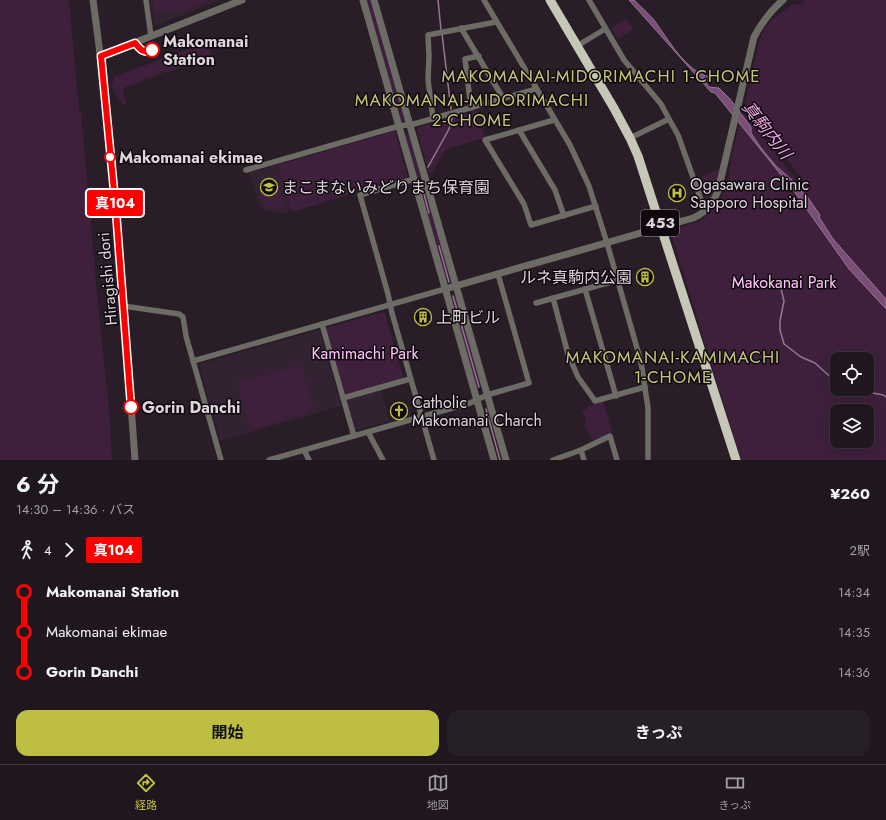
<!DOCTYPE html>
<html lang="ja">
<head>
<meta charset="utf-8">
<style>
  :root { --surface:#1f161e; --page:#271f27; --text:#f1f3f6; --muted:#a19fa4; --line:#3c353c; --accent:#bebf42 }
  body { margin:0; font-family:Jost,"Noto Sans JP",sans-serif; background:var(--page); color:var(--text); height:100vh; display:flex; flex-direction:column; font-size:15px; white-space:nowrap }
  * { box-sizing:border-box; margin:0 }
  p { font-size:13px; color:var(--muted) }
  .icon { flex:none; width:22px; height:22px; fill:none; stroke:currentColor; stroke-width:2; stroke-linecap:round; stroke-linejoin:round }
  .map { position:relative; height:460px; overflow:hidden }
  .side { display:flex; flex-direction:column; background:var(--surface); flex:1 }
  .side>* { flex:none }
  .badge { padding:0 8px; border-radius:3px; font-size:14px; line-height:26px }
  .fabs { position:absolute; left:830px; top:352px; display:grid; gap:8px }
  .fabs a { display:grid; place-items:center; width:44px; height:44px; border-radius:8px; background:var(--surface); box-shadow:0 4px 16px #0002,0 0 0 1px var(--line); font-size:20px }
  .map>.badge { position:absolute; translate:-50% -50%; box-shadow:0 0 0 2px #fff }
  .legs { display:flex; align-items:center; gap:6px; height:44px; padding:0 16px; font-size:13px }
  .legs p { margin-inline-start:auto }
  .head { display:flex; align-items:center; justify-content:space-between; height:68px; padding:0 16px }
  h1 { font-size:22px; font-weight:700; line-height:30px }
  .cta { display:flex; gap:8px; margin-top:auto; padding:8px 16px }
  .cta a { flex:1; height:46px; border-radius:12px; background:var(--accent); color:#111; font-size:16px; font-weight:700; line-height:46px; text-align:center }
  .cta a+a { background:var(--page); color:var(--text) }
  ul { padding:0 16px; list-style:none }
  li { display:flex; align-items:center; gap:14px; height:40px; font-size:15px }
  li i { display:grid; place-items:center; width:6px; height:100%; margin:0 5px; background:currentColor }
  li i::after { content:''; width:10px; height:10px; margin:-5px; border:3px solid; border-radius:50%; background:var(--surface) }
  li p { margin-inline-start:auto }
  li:first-child i { background:linear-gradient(#0000 50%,currentColor 0) }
  li:last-child i { background:linear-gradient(currentColor 50%,#0000 0) }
  .menu { display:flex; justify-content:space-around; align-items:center; height:56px; border-top:1px solid var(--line); background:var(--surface); font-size:11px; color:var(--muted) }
  .menu a { display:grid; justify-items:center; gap:2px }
  .menu .active { color:var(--accent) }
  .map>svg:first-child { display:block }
  .built { fill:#332232 }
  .green { fill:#3e203c; fill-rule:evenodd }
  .water { fill:#7b4e78; stroke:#997696 }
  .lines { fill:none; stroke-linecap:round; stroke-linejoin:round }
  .stream { stroke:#997696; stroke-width:1.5 }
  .minor { stroke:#6c6c65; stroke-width:5.5 }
  .tertiary { stroke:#6c6c65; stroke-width:7 }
  .trunk { stroke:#c6c7b6; stroke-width:9 }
  .line-1-casing { stroke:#fff; stroke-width:9 }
  .line-1 { stroke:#f00; stroke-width:6 }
  .stop-1-dot { fill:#fff; stroke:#f00; stroke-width:2 }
  .labels { text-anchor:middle; stroke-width:3; stroke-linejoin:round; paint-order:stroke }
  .shield { fill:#0f090e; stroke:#a0989e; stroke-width:1 }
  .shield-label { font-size:15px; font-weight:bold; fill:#ded5dc }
  .stop-label { font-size:16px; font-weight:bold; fill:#ded5dc; stroke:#0f090e; text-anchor:start }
  .poi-label { font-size:16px; fill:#ded5dc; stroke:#0f090e; text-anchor:start }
  .street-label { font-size:16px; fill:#ded5dc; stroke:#0f090e }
  .park-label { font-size:16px; fill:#fec5f8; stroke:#0f090e }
  .neighbourhood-label { font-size:17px; letter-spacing:1px; fill:#c4c679; stroke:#0f090e }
  .water-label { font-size:17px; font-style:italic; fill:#eca7e6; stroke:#0f090e }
</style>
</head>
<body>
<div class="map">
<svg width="886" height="460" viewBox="0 0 886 460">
  <rect width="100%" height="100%" fill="#291d28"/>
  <g class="built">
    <path d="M150,0H221L157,25L154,24Z"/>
    <path d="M278,165L291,208L286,214L265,210L260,206L249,172Z"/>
    <path d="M320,330L341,406L220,441L199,364Z"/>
    <path d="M381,389L390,421L357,430H355L347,401L348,399Z"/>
  </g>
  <g class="green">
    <path d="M0,0H69L79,110L81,112L98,304L109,408L112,460H0Z"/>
    <path d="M153,0H211L182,11L181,9L155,13Z"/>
    <path d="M365,0H371L405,121L403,123L401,122Z"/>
    <path d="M804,0H886V460H741L671,234L673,230L702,220L712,211L720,201L729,178L732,153L743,112L805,191L808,190L803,180L747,109L745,104L759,42L764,29L772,19L790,6L796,4L799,5L803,3ZM837,359H867V389H837ZM837,411H867V441H837Z"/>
    <path d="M626,19L634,29L618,39L611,28Z"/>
    <path d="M207,42L211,54L205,59L191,62L175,70L158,74L153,77L144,79L137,84L125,87L123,91L126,104L123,105L110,85L113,83L114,77Z"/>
    <path d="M477,110L485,138L446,149L432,172L429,173L417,130L419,127Z"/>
    <path d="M395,131L407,175L406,177L355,192V193L292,212L278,165Z"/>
    <path d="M410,134L451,277L445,279L404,135Z"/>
    <path d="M719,169C717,180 716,193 707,201L699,178Z"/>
    <path d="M279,185L285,207C267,212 263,207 258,190Z"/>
    <path d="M455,296L458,301L482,385L478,389L477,388L451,297Z"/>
    <path d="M383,312L385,314L403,377L401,379L347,395L345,393L326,328Z"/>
    <path d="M301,365L314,411L251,430L237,383Z"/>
    <path d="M603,401L612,433L593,441L585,426L586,418L582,412L594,403Z"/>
  </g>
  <path class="water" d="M629,0H634C641,7 648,13 654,20C668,39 686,72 710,77L708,81L705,78H703L709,87L719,88L730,99L751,127V133L761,148L776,166L792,180L797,188L806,195L820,215L819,217L833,239L886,299V309L849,269L794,191L715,93L711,92Z"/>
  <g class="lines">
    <g class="stream">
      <path d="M438,0L441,30"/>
      <path d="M442,34L451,109"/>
      <path d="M428,167L449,129L452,118"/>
      <path d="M421,183L429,213"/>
      <path d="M439,246L449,282"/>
      <path d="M780,285L784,301L780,321V330L784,344L801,357L815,363L837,383"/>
      <path d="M453,296L479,387"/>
      <path d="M853,389L883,395L886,397"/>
      <path d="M486,409L500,460"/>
    </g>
    <g class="minor">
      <path d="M146,0L151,36"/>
      <path d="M484,0L570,145L589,186L607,243L641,362L648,408V460"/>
      <path d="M589,0L624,60L661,104L669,119L678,135L705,211"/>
      <path d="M461,28L503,98"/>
      <path d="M577,46L605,29"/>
      <path d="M471,108L465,59L479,56"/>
      <path d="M433,118L428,80L429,56L428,35L496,22"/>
      <path d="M554,120L485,140L524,204L531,225L596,206"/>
      <path d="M519,130L555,190L564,216"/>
      <path d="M630,138L669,119"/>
      <path d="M246,170L399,126L414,124L536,89"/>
      <path d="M414,179L360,195L388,294L392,313L434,460"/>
      <path d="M585,289L616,396"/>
      <path d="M553,298L568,354L578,377L595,401L645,387"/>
      <path d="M536,303L618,280"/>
      <path d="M123,306L179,314L183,317L186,336L221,460"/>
      <path d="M322,324L354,436"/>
      <path d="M193,361L445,289"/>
      <path d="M343,398L410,379"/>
      <path d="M368,432L383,460"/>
      <path d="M304,450L309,460"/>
      <path d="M581,450L584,460"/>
      <path d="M269,460L470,403L487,395L529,383L498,274"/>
      <path d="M553,460L581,450L610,436L617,460"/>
    </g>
    <g class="tertiary">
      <path d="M93,0C114,153 124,307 135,460"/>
      <path d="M363,0L494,460"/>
      <path d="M374,0L506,460"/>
      <path d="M101,56L242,0"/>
      <path d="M445,289L693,218C706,213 713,203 718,191L754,37C762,22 770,11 783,0"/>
    </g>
    <path class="trunk" d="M550,0L615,110L630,138L638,156L736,460"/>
  </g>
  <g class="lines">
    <g class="line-1-casing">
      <path id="line-1" d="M131,407L116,211L101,56L135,43C140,49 143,54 152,50"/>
    </g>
    <use href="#line-1" class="line-1"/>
  </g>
  <defs>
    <g id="school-ring" transform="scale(0.9)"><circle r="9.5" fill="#0f090e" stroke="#bebf42" stroke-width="1.5"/><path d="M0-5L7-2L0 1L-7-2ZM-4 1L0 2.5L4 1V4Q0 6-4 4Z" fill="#bebf42"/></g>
    <g id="hospital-ring" transform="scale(0.9)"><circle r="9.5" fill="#0f090e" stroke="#bebf42" stroke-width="1.5"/><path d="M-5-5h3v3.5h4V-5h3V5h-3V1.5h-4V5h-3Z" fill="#bebf42"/></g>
    <g id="building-ring" transform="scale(0.9)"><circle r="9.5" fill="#0f090e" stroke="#bebf42" stroke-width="1.5"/><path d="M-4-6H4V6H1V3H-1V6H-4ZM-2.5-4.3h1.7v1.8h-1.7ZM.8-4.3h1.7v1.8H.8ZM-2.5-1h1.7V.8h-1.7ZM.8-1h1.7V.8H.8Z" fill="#bebf42"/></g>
    <g id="church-ring" transform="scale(0.9)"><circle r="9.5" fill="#0f090e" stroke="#bebf42" stroke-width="1.5"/><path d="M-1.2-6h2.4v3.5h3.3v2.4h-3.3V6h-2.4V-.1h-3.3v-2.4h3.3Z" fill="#bebf42"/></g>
  </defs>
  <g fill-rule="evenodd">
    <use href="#school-ring" x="269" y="187"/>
    <use href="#hospital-ring" x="677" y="193"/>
    <use href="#building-ring" x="645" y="277"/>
    <use href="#building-ring" x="423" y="317"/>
    <use href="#church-ring" x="399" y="411"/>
  </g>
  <g class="stop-1-dot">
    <circle cx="152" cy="50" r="7"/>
    <circle cx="110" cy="157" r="5"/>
    <circle cx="131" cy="407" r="7"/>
  </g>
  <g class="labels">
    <rect class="shield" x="641" y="210" width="38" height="26" rx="3"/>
    <g class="shield-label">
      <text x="660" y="228">453</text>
    </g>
    <g class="stop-label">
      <text x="163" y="47">Makomanai<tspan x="163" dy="18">Station</tspan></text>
      <text x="119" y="163">Makomanai ekimae</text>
      <text x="142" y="413">Gorin Danchi</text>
    </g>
    <g class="poi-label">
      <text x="690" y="190">Ogasawara Clinic<tspan x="690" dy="18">Sapporo Hospital</tspan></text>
      <text x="282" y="193">まこまないみどりまち保育園</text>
      <text x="632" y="283" text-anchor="end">ルネ真駒内公園</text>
      <text x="436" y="323">上町ビル</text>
      <text x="412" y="408">Catholic<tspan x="412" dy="18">Makomanai Charch</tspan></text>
    </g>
    <g class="street-label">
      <text transform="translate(107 279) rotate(-95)" y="6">Hiragishi dori</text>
    </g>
    <g class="park-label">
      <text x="784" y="288">Makokanai Park</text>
      <text x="365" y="359">Kamimachi Park</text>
    </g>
    <g class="neighbourhood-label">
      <text x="601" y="82">MAKOMANAI-MIDORIMACHI 1-CHOME</text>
      <text x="472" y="106">MAKOMANAI-MIDORIMACHI<tspan x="472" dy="20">2-CHOME</tspan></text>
      <text x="673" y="363">MAKOMANAI-KAMIMACHI<tspan x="673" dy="20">1-CHOME</tspan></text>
    </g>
    <g class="water-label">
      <text transform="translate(767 130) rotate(52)" y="6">真駒内川</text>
    </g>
  </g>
</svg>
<div class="fabs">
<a><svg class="icon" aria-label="locate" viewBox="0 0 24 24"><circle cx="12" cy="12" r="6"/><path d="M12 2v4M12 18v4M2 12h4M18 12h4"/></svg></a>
<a><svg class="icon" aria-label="layers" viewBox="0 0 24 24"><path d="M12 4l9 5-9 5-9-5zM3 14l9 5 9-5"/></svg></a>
</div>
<b class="badge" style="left:115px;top:203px;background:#f00;color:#fff">真104</b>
</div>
<section class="side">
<div class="head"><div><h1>6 分</h1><p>14:30 – 14:36 · バス</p></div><b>¥260</b></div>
<div class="legs"><svg class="icon" aria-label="walk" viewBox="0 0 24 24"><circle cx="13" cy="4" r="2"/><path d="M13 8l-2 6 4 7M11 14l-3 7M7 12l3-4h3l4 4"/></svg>4<svg class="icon" aria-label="forward" viewBox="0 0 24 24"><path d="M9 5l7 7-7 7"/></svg><b class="badge" style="background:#f00;color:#fff">真104</b><p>2駅</p></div>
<ul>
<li><i style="color:#f00"></i><b>Makomanai Station</b><p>14:34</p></li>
<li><i style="color:#f00"></i><span>Makomanai ekimae</span><p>14:35</p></li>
<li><i style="color:#f00"></i><b>Gorin Danchi</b><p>14:36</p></li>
</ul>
<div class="cta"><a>開始</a><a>きっぷ</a></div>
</section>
<nav class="menu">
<a class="active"><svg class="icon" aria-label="directions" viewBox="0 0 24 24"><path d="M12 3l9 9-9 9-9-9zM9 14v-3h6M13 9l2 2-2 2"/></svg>経路</a>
<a><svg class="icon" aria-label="map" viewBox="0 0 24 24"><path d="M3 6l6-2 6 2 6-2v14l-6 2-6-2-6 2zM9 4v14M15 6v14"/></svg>地図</a>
<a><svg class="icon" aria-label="tickets" viewBox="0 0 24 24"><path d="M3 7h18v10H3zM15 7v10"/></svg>きっぷ</a>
</nav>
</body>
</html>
